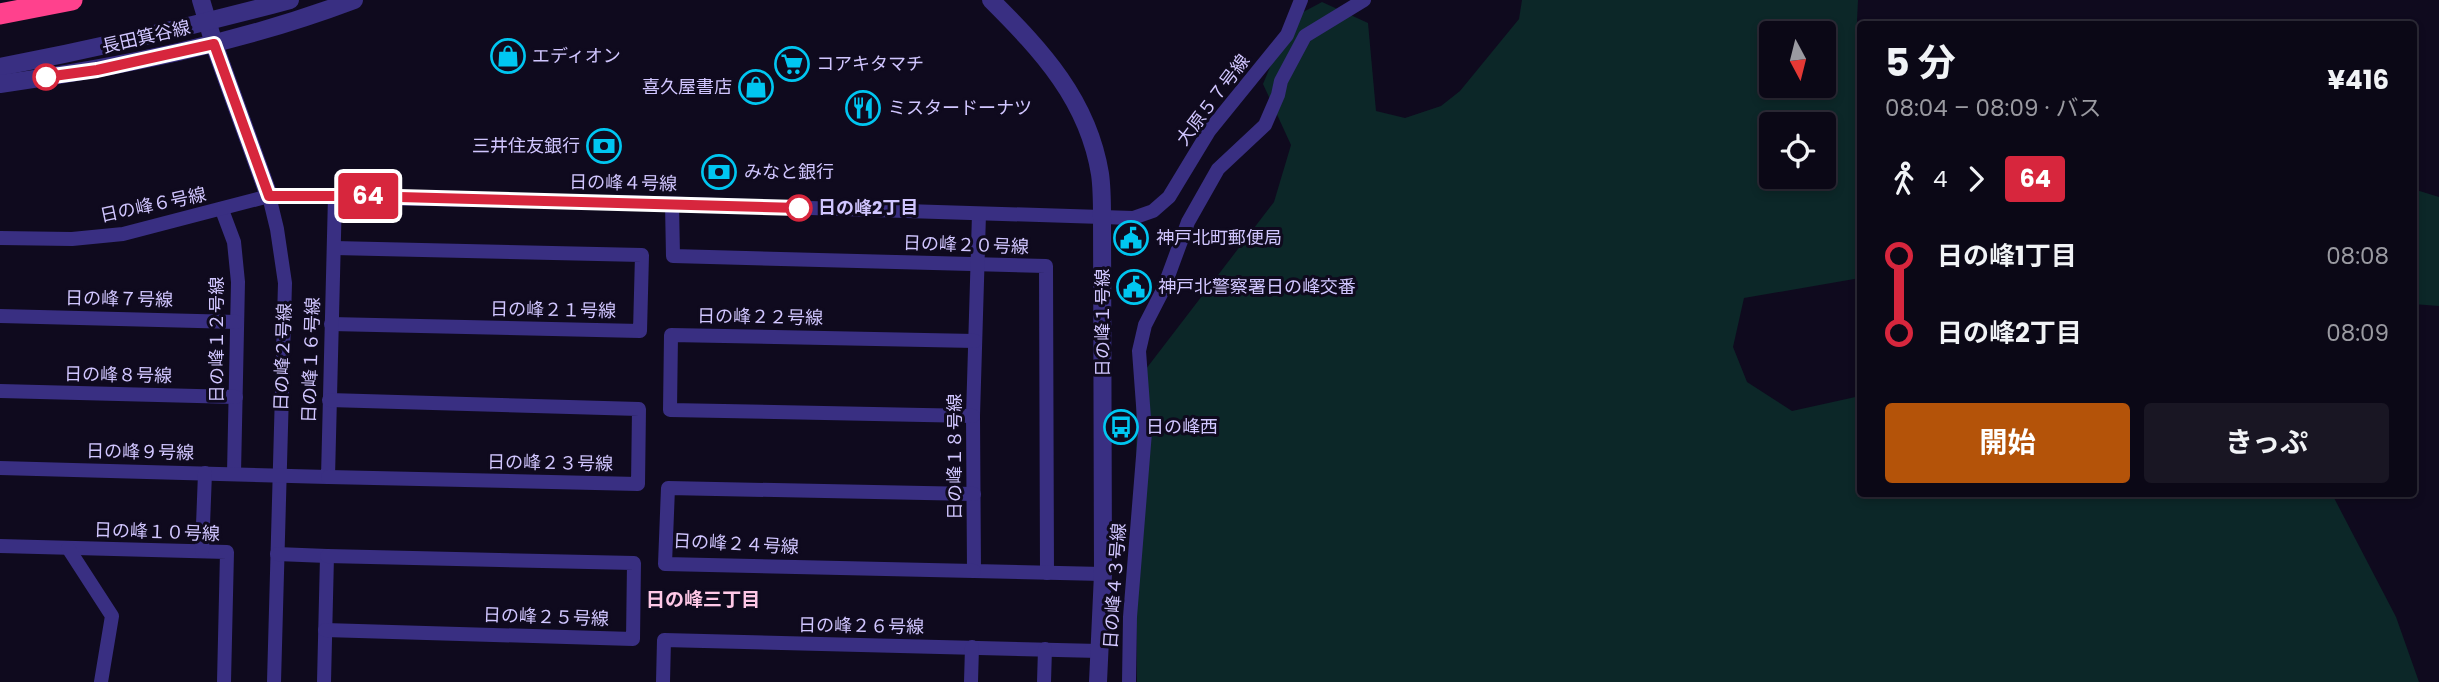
<!DOCTYPE html>
<html lang="ja">
<head>
<meta charset="utf-8">
<style>
  :root { --surface:#0b0816; --page:#191623; --text:#f1f3f6; --muted:#9a9aa1; --line:#2b2935; --accent:#b45309 }
  body { margin:0; font-family:Poppins,"Noto Sans JP",sans-serif; background:var(--page); color:var(--text); height:100vh; display:flex; flex-direction:column; font-size:26px; white-space:nowrap }
  * { box-sizing:border-box; margin:0 }
  p { font-size:23px; color:var(--muted) }
  .icon { flex:none; width:38px; height:38px; fill:none; stroke:currentColor; stroke-width:2; stroke-linecap:round; stroke-linejoin:round }
  .map { position:relative; flex:1; overflow:hidden }
  .panel { position:absolute; left:1857px; top:21px; width:560px; height:476px; display:flex; flex-direction:column; background:var(--surface); border-radius:7px; box-shadow:0 4px 10px #0003,0 0 0 2px var(--line) }
  .panel>* { flex:none }
  .badge { padding:0 14px; border-radius:5px; font-size:24px; line-height:46px }
  .needle { width:46px; rotate:173deg }
  .fabs { position:absolute; left:1759px; top:21px; display:grid; gap:14px }
  .fabs a { display:grid; place-items:center; width:77px; height:77px; border-radius:7px; background:var(--surface); box-shadow:0 4px 10px #0003,0 0 0 2px var(--line); font-size:35px }
  .map>.badge { position:absolute; translate:-50% -50%; box-shadow:0 0 0 4px #fff }
  .legs { display:flex; align-items:center; gap:10px; height:77px; padding:0 28px; font-size:23px }
  .legs p { margin-inline-start:auto }
  .overview { display:flex; align-items:center; justify-content:space-between; height:119px; padding:0 28px }
  h1 { font-size:38px; font-weight:700; line-height:52px }
  .button { display:flex; gap:14px; margin-top:auto; padding:14px 28px }
  .button a { flex:1; height:80px; border-radius:7px; background:var(--accent); color:#fff; font-size:28px; font-weight:700; line-height:80px; text-align:center }
  .button a+a { background:var(--page); color:var(--text) }
  ul { padding:0 28px; list-style:none }
  li { display:flex; align-items:center; gap:24px; height:77px; font-size:26px }
  li i { display:grid; place-items:center; width:10px; height:100%; margin:0 9px; background:currentColor }
  li i::after { content:''; width:18px; height:18px; margin:-9px; border:5px solid; border-radius:50%; background:var(--surface) }
  li p { margin-inline-start:auto }
  li:first-child i { background:linear-gradient(#0000 50%,currentColor 0) }
  li:last-child i { background:linear-gradient(currentColor 50%,#0000 0) }
  .map>svg:first-child { display:block }
  .green { fill:#0c2728; fill-rule:evenodd }
  .lines { fill:none; stroke-linecap:round; stroke-linejoin:round }
  .minor { stroke:#392f82; stroke-width:14 }
  .tertiary { stroke:#392f82; stroke-width:18 }
  .motorway { stroke:#ff418d; stroke-width:21 }
  .line-1-casing { stroke:#fff; stroke-width:16 }
  .line-1 { stroke:#d7263d; stroke-width:10 }
  .stop-1-dot { fill:#fff; stroke:#d7263d; stroke-width:3.5 }
  .labels { text-anchor:middle; stroke-width:6; stroke-linejoin:round; paint-order:stroke }
  .street-label { font-size:18px; fill:#d1c6ff; stroke:#0f0a1e }
  .poi-label { font-size:18px; fill:#d1c6ff; stroke:#0f0a1e; text-anchor:start }
  .stop-label { font-size:18px; font-weight:bold; fill:#d1c6ff; stroke:#0f0a1e; text-anchor:start }
  .neighbourhood-label { font-size:19px; font-weight:bold; fill:#ffc8e7; stroke:#0f0a1e }
</style>
</head>
<body>
<div class="map">
<svg width="2439" height="682" viewBox="0 0 2439 682">
  <rect width="100%" height="100%" fill="#0f0a1e"/>
  <g class="green">
    <path d="M1522,0H1858L1855,63L1860,69V278L1744,298L1733,347L1747,382L1792,411L1860,396V494H2332L2396,617L2419,682H1137L1136,382L1274,202L1291,145L1263,84L1290,19L1322,2L1368,23L1376,111L1405,118L1441,106L1460,91L1519,19ZM1771,33H1824V86H1771ZM1771,124H1824V177H1771Z"/>
    <path d="M2413,189L2439,197V306L2413,304Z"/>
  </g>
  <g class="lines">
    <g class="minor">
      <path d="M269,196L277,229L285,283L274,682"/>
      <path d="M672,204L673,256L1046,266L1047,573"/>
      <path d="M222,210L234,242L238,282L234,473"/>
      <path d="M979,214L973,416L974,571L1103,574"/>
      <path d="M0,238L72,239L123,234L269,196L654,203L1133,218L1153,211L1169,197L1209,131L1287,35L1301,0"/>
      <path d="M0,316L237,322"/>
      <path d="M331,324L640,331L642,255L334,248"/>
      <path d="M0,391L236,397"/>
      <path d="M973,416L670,410L671,335L975,341"/>
      <path d="M0,468L328,477L335,196"/>
      <path d="M328,477L638,484L639,409L329,400"/>
      <path d="M974,494L668,488L665,564L974,571"/>
      <path d="M0,546L227,552L224,682"/>
      <path d="M68,548L112,616L101,682"/>
      <path d="M202,551L205,473"/>
      <path d="M277,554L327,556L324,682"/>
      <path d="M325,630L633,639L634,563L327,556"/>
      <path d="M663,682L664,640L1099,651"/>
      <path d="M971,682L972,647"/>
      <path d="M1044,682L1045,649"/>
      <path d="M1129,682L1130,617L1145,432L1139,351L1145,325L1163,290L1188,222L1218,169L1265,125L1278,95L1281,81L1305,36L1364,0"/>
    </g>
    <g class="tertiary">
      <path d="M201,0L214,44L269,196"/>
      <path d="M991,0C1042,51 1088,100 1100,174C1102,188 1102,203 1102,217L1103,574L1098,682"/>
      <path d="M0,67C98,48 194,26 290,0"/>
      <path d="M0,84C120,67 240,43 354,0"/>
    </g>
    <path class="motorway" d="M0,14L72,0"/>
  </g>
  <g class="lines">
    <g class="line-1-casing">
      <path id="line-1" d="M46,77L97,70L214,44L269,196H362L799,208"/>
    </g>
    <use href="#line-1" class="line-1"/>
  </g>
  <defs>
    <g id="shop-ring" transform="scale(1.75)"><circle r="9.5" fill="#0f0a1e" stroke="#00c6f1" stroke-width="1.5"/><path d="M-5-2.5h2.3a2.7 3.5 0 0 1 5.4 0H5L5.5 6h-11ZM-1.5-2.5h3a1.5 2.3 0 0 0-3 0Z" fill="#00c6f1"/></g>
    <g id="supermarket-ring" transform="scale(1.75)"><circle r="9.5" fill="#0f0a1e" stroke="#00c6f1" stroke-width="1.5"/><path d="M-6-5.5h2.5l.6 2H6L4.5 2H-2.5L-4.4-4H-6ZM-1.5 3.2a1.3 1.3 0 1 0 .1 0ZM3 3.2a1.3 1.3 0 1 0 .1 0Z" fill="#00c6f1"/></g>
    <g id="restaurant-ring" transform="scale(1.75)"><circle r="9.5" fill="#0f0a1e" stroke="#00c6f1" stroke-width="1.5"/><path d="M-5-6h1v4h1v-4h1v4h1v-4h1v5L-1.5 .5V6h-2V.5L-5-1ZM5-6V6H3V1.5H1.5Q1.5-4 5-6Z" fill="#00c6f1"/></g>
    <g id="bank-ring" transform="scale(1.75)"><circle r="9.5" fill="#0f0a1e" stroke="#00c6f1" stroke-width="1.5"/><path d="M-6-4H6V4H-6ZM0-2.3a2.3 2.3 0 1 0 0 4.6a2.3 2.3 0 1 0 0-4.6Z" fill="#00c6f1"/></g>
    <g id="civic-ring" transform="scale(1.75)"><circle r="9.5" fill="#0f0a1e" stroke="#00c6f1" stroke-width="1.5"/><path d="M-.6-6.5H3V-4.5H.6V-3L4-1V1h2V6H-6V1h2V-1L-.6-3ZM-1.2 2.5V6h2.4V2.5Z" fill="#00c6f1"/></g>
    <g id="bus-ring" transform="scale(1.75)"><circle r="9.5" fill="#0f0a1e" stroke="#00c6f1" stroke-width="1.5"/><path d="M-5-6H5V4H4V6H2V4H-2V6H-4V4H-5ZM-3.5-4V0h7V-4ZM-3.5 1.2v1.5H-2V1.2ZM2 1.2v1.5H3.5V1.2Z" fill="#00c6f1"/></g>
  </defs>
  <g fill-rule="evenodd">
    <use href="#shop-ring" x="508" y="56"/>
    <use href="#supermarket-ring" x="792" y="64"/>
    <use href="#shop-ring" x="756" y="87"/>
    <use href="#restaurant-ring" x="863" y="108"/>
    <use href="#bank-ring" x="604" y="146"/>
    <use href="#bank-ring" x="719" y="172"/>
    <use href="#civic-ring" x="1131" y="238"/>
    <use href="#civic-ring" x="1134" y="287"/>
    <use href="#bus-ring" x="1121" y="427"/>
  </g>
  <g class="stop-1-dot">
    <circle cx="46" cy="77" r="12"/>
    <circle cx="799" cy="208" r="12"/>
  </g>
  <g class="labels">
    <g class="street-label">
      <text transform="translate(146 37) rotate(-13)" y="6">長田箕谷線</text>
      <text transform="translate(1213 100) rotate(-53)" y="6">大原５７号線</text>
      <text transform="translate(623 183) rotate(1)" y="6">日の峰４号線</text>
      <text transform="translate(153 205) rotate(-12)" y="6">日の峰６号線</text>
      <text transform="translate(966 245) rotate(2)" y="6">日の峰２０号線</text>
      <text transform="translate(119 299) rotate(1)" y="6">日の峰７号線</text>
      <text transform="translate(553 310) rotate(1)" y="6">日の峰２１号線</text>
      <text transform="translate(760 317) rotate(1)" y="6">日の峰２２号線</text>
      <text transform="translate(1103 323) rotate(-90)" y="6">日の峰１号線</text>
      <text transform="translate(217 340) rotate(-90)" y="6">日の峰１２号線</text>
      <text transform="translate(283 357) rotate(-88)" y="6">日の峰２号線</text>
      <text transform="translate(311 360) rotate(-88)" y="6">日の峰１６号線</text>
      <text transform="translate(118 375) rotate(1)" y="6">日の峰８号線</text>
      <text transform="translate(140 452) rotate(1)" y="6">日の峰９号線</text>
      <text transform="translate(955 457) rotate(-90)" y="6">日の峰１８号線</text>
      <text transform="translate(550 463) rotate(1)" y="6">日の峰２３号線</text>
      <text transform="translate(157 532) rotate(2)" y="6">日の峰１０号線</text>
      <text transform="translate(736 544) rotate(3)" y="6">日の峰２４号線</text>
      <text transform="translate(1115 586) rotate(-86)" y="6">日の峰４３号線</text>
      <text transform="translate(546 617) rotate(2)" y="6">日の峰２５号線</text>
      <text transform="translate(861 626) rotate(1)" y="6">日の峰２６号線</text>
    </g>
    <g class="poi-label">
      <text x="532" y="62">エディオン</text>
      <text x="816" y="70">コアキタマチ</text>
      <text x="732" y="93" text-anchor="end">喜久屋書店</text>
      <text x="888" y="114">ミスタードーナツ</text>
      <text x="580" y="152" text-anchor="end">三井住友銀行</text>
      <text x="744" y="178">みなと銀行</text>
      <text x="1156" y="244">神戸北町郵便局</text>
      <text x="1158" y="293">神戸北警察署日の峰交番</text>
      <text x="1146" y="433">日の峰西</text>
    </g>
    <g class="stop-label">
      <text x="818" y="214">日の峰2丁目</text>
    </g>
    <g class="neighbourhood-label">
      <text x="703" y="606">日の峰三丁目</text>
    </g>
  </g>
</svg>
<div class="fabs">
<a><svg class="needle" viewBox="-14 -14 28 28"><path d="M0-13l5 13h-10z" fill="#e53935"/><path d="M0 13l5-13h-10z" fill="#9a9aa1"/></svg></a>
<a><svg class="icon" aria-label="locate" viewBox="0 0 24 24"><circle cx="12" cy="12" r="6"/><path d="M12 2v4M12 18v4M2 12h4M18 12h4"/></svg></a>
</div>
<b class="badge" style="left:368px;top:196px;background:#d7263d;color:#fff">64</b>
<section class="panel">
<div class="overview"><div><h1>5 分</h1><p>08:04 – 08:09 · バス</p></div><b>¥416</b></div>
<div class="legs"><svg class="icon" aria-label="walk" viewBox="0 0 24 24"><circle cx="13" cy="4" r="2"/><path d="M13 8l-2 6 4 7M11 14l-3 7M7 12l3-4h3l4 4"/></svg>4<svg class="icon" aria-label="forward" viewBox="0 0 24 24"><path d="M9 5l7 7-7 7"/></svg><b class="badge" style="background:#d7263d;color:#fff">64</b></div>
<ul>
<li><i style="color:#d7263d"></i><b>日の峰1丁目</b><p>08:08</p></li>
<li><i style="color:#d7263d"></i><b>日の峰2丁目</b><p>08:09</p></li>
</ul>
<div class="button"><a>開始</a><a>きっぷ</a></div>
</section>
</div>
</body>
</html>
